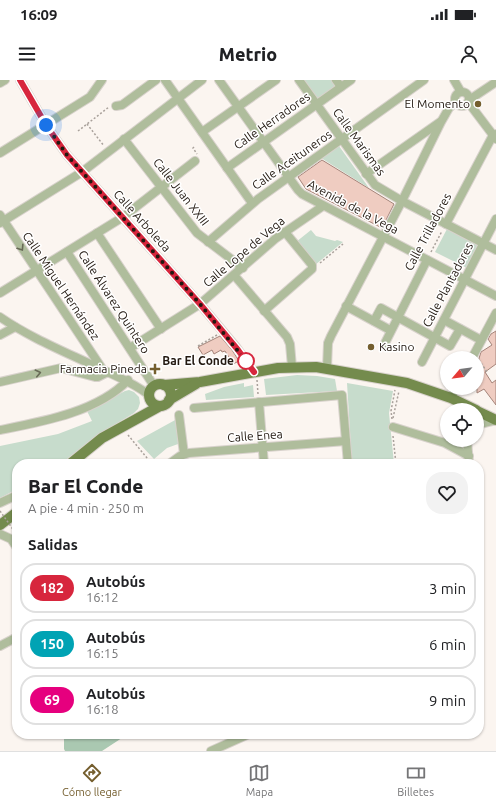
<!DOCTYPE html>
<html lang="es">
<head>
<meta charset="utf-8">
<style>
  :root { --surface:#fff; --page:#f2f2f2; --text:#202124; --muted:#757577; --line:#e0e0e0; --accent:#745e2e }
  body { margin:0; font-family:Ubuntu,sans-serif; background:var(--page); color:var(--text); height:100vh; display:flex; flex-direction:column; font-size:15px; white-space:nowrap }
  * { box-sizing:border-box; margin:0 }
  p { font-size:13px; color:var(--muted) }
  .icon { flex:none; width:22px; height:22px; fill:none; stroke:currentColor; stroke-width:2; stroke-linecap:round; stroke-linejoin:round }
  .map { position:relative; flex:1; overflow:hidden }
  .drawer { position:absolute; left:12px; top:379px; width:472px; height:280px; display:flex; flex-direction:column; background:var(--surface); border-radius:16px; box-shadow:0 1px 3px #0004 }
  .drawer>* { flex:none }
  .badge { padding:0 8px; border-radius:13px; font-size:14px; line-height:26px }
  .needle { width:26px; rotate:241deg }
  .buttons { position:absolute; left:440px; top:271px; display:grid; gap:8px }
  .buttons a { display:grid; place-items:center; width:44px; height:44px; border-radius:50%; background:var(--surface); box-shadow:0 1px 3px #0004; font-size:20px }
  .you { position:absolute; width:20px; height:20px; margin:-10px; border:3px solid #fff; border-radius:50%; background:#1a73e8; box-shadow:0 0 0 6px #1a73e833 }
  .map>.badge { position:absolute; translate:-50% -50%; box-shadow:0 0 0 2px #fff }
  h2 { padding:0 16px; font-size:15px; line-height:36px }
  .round { display:grid; place-items:center; flex:none; width:42px; height:42px; border-radius:16px; background:var(--page) }
  .headline { display:flex; align-items:center; justify-content:space-between; height:68px; padding:0 16px }
  h1 { font-size:19px; font-weight:800; line-height:30px }
  ul { padding:0; list-style:none }
  li { display:flex; align-items:center; gap:12px; height:50px; margin:0 8px 6px; padding:0 8px; border:2px solid var(--line); border-radius:16px }
  li div { flex:1 }
  li b { display:block; font-size:15px }
  li em { font-style:normal }
  li .badge { min-width:44px; font-weight:700; text-align:center }
  .status { display:flex; justify-content:space-between; align-items:center; height:28px; padding:0 20px; background:var(--surface); direction:ltr }
  .status svg { height:11px; fill:currentColor }
  header { display:flex; justify-content:space-between; align-items:center; height:52px; padding:0 16px; background:var(--surface); font-size:18px; font-weight:800 }
  .dock { display:flex; justify-content:space-around; align-items:center; height:56px; border-top:1px solid var(--line); background:var(--surface); font-size:11px; color:var(--muted) }
  .dock a { display:grid; justify-items:center; gap:2px }
  .dock .current { color:var(--accent) }
  .map>svg:first-child { display:block }
  .green { fill:#c7dccc }
  .forest { fill:#aac8b1 }
  .building { fill:#efccc1; stroke:#a5847a }
  .lines { fill:none; stroke-linecap:round; stroke-linejoin:round }
  .minor-casing { stroke:#d8d2cc; stroke-width:10 }
  .major-casing { stroke:#d8d2cc; stroke-width:12 }
  .path { stroke:#a9a19b; stroke-width:1.5; stroke-dasharray:2 2; stroke-linecap:butt }
  .minor { stroke:#afbd9c; stroke-width:8 }
  .major { stroke:#748b4d; stroke-width:10 }
  .path-bridge { stroke:#a9a19b; stroke-width:1.5; stroke-dasharray:2 2; stroke-linecap:butt }
  .oneway { stroke:#686a56 }
  .line-casing { stroke:#fff; stroke-width:9 }
  .line { stroke:#d7263d; stroke-width:6 }
  .walk { stroke:#221810; stroke-width:4; stroke-dasharray:0 7.2 }
  .poi-dot { fill:#745e2e; stroke:#fff; stroke-width:1.5 }
  .stop-dot { fill:#fff; stroke:#d7263d; stroke-width:2 }
  .labels { text-anchor:middle; stroke-width:3; stroke-linejoin:round; paint-order:stroke }
  .poi-label { font-size:12px; fill:#221810; stroke:#fff; text-anchor:end }
  .street-label { font-size:12px; fill:#221810; stroke:#fff }
  .stop-label { font-size:12px; font-weight:bold; fill:#221810; stroke:#fff; text-anchor:end }
</style>
</head>
<body>
<div class="status"><b>16:09</b><svg viewBox="0 0 49 12"><path d="M0 12V9h3v3zM5 12V6h3v6zM10 12V3h3v9zM15 12V0h3v12zM26 1h20v11H26zM47 4h2v5h-2z"/></svg></div>
<header><svg class="icon" aria-label="menu" viewBox="0 0 24 24"><path d="M4 6h16M4 12h16M4 18h16"/></svg>Metrio<svg class="icon" aria-label="person" viewBox="0 0 24 24"><circle cx="12" cy="8" r="4"/><path d="M4 21q1-7 8-7t8 7"/></svg></header>
<div class="map">
<svg width="496" height="671" viewBox="0 0 496 671">
  <rect width="100%" height="100%" fill="#fbf5f0"/>
  <g class="green">
    <path d="M302,0H333L337,6L317,20Z"/>
    <path d="M339,66L369,108L321,78Z"/>
    <path d="M447,149L479,165L467,188L435,172Z"/>
    <path d="M311,150L316,156L335,161L337,160L343,162L315,185L296,162Z"/>
    <path d="M297,295L317,296L335,299L337,311L266,315L264,299Z"/>
    <path d="M244,303V307L253,305L254,317L206,320L205,314L224,307Z"/>
    <path d="M347,303L393,311L389,333L394,384H352Z"/>
    <path d="M129,310L134,312L139,317L140,323L138,329L134,333L106,350L60,384H17V409L0,418V366L58,354L92,341L87,331L125,311Z"/>
    <path d="M177,339L178,364L167,368L154,379L137,361Z"/>
  </g>
  <path class="forest" d="M64,654H128L102,671H65L64,669Z"/>
  <g class="building">
    <path d="M322,80L394,124L382,148L306,109L298,97Z"/>
    <path d="M496,251V284L485,292L492,303L496,300V325L484,309L477,313V285L481,272L492,265L488,259L491,254Z"/>
    <path d="M220,256L232,270L239,281L233,284L225,271L222,272L221,270L214,274L212,270L203,275L198,267Z"/>
  </g>
  <g class="lines">
    <g class="minor-casing">
      <g id="minor">
        <path d="M20,0L46,45L67,75L200,224L236,267L254,292"/>
        <path d="M165,0L252,123"/>
        <path d="M219,0L298,110L302,114L496,216"/>
        <path d="M299,0L375,105L402,121L496,170"/>
        <path d="M336,0L341,7"/>
        <path d="M454,0L461,12"/>
        <path d="M0,3L5,0"/>
        <circle cx="462" cy="19" r="7"/>
        <path d="M469,20L496,2"/>
        <path d="M468,22L496,59"/>
        <path d="M116,26L122,25L156,0"/>
        <path d="M202,52L276,0"/>
        <path d="M124,59L197,153L243,188"/>
        <path d="M0,73L90,17L102,0"/>
        <path d="M227,88L351,0"/>
        <path d="M366,94L440,42"/>
        <path d="M0,135L103,290"/>
        <path d="M0,143L82,92L202,0"/>
        <path d="M446,144L493,55L496,54"/>
        <path d="M97,153L161,249"/>
        <path d="M208,162L258,119L424,0"/>
        <path d="M67,172L154,306"/>
        <path d="M234,195L287,257L290,264L292,287"/>
        <path d="M0,213L123,137L195,81"/>
        <path d="M346,226L390,250"/>
        <path d="M264,231L312,189V185L285,152"/>
        <path d="M0,237C32,259 68,273 103,290C120,298 134,303 149,315"/>
        <path d="M444,240L481,260"/>
        <path d="M374,241L381,228L450,266L460,249"/>
        <path d="M0,255L15,247"/>
        <path d="M385,263L427,180"/>
        <path d="M130,268L200,224L275,159L323,126"/>
        <path d="M472,278L496,233"/>
        <path d="M422,282L496,139"/>
        <path d="M327,288L328,263L331,256L402,121L441,42L449,28L456,22"/>
        <path d="M0,302L61,288L95,297H98L108,292"/>
        <path d="M451,318L456,308"/>
        <path d="M259,322L264,384"/>
        <path d="M194,328L342,315L348,384"/>
        <path d="M179,335L184,374"/>
        <path d="M393,347L445,363L469,376"/>
        <path d="M477,347L481,344L496,340"/>
        <path d="M0,350C41,342 98,332 128,300"/>
        <path d="M467,360L469,384"/>
        <path d="M169,384L180,376L189,373L346,361"/>
        <path d="M0,423L17,415"/>
        <path d="M0,454L11,459L17,468"/>
        <path d="M0,566L17,557"/>
        <path d="M211,671L249,654"/>
      </g>
    </g>
    <g class="major-casing">
      <g id="major">
        <circle cx="160" cy="315" r="11"/>
        <path d="M164,305L200,302L278,288L316,287L407,303L451,318L476,330"/>
        <path d="M169,320L196,304"/>
        <path d="M477,331L496,340"/>
        <path d="M70,384L102,358L160,326"/>
        <path d="M0,445L17,432"/>
      </g>
    </g>
    <g class="path">
      <path d="M87,44L104,66"/>
      <path d="M78,51L109,27"/>
      <path d="M194,67L193,68L197,74"/>
      <path d="M431,172L442,151"/>
      <path d="M320,183L343,164"/>
      <path d="M198,266L217,255"/>
      <path d="M479,280L487,292"/>
      <path d="M257,300L258,314"/>
      <path d="M393,338L399,311"/>
      <path d="M392,339L391,331L395,310"/>
      <path d="M128,355L152,384"/>
      <path d="M393,356L396,384"/>
    </g>
    <use href="#minor" class="minor"/>
    <use href="#major" class="major"/>
    <path class="path-bridge" d="M0,431L17,455"/>
  </g>
  <defs><path id="oneway-chevron" d="M-2-3.5L2.5 0L-2 3.5" fill="none" stroke-width="1.6" stroke-linecap="round" stroke-linejoin="round"/></defs>
  <g class="oneway">
    <use href="#oneway-chevron" transform="translate(21 168) rotate(57)"/>
    <use href="#oneway-chevron" transform="translate(38 293) rotate(-13)"/>
  </g>
  <g class="lines">
    <g class="line-casing">
      <path id="line" d="M20,0L46,45L67,75L200,224L238,270L254,292"/>
    </g>
    <use href="#line" class="line"/>
    <path class="walk" d="M46,45L67,75L200,224L246,281"/>
  </g>
  <g class="poi-dot">
    <circle cx="478" cy="24" r="4"/>
    <circle cx="371" cy="267" r="4"/>
    <path d="M153 283h4v4h4v4h-4v4h-4v-4h-4v-4h4z"/>
  </g>
  <circle class="stop-dot" cx="246" cy="281" r="8"/>
  <g class="labels">
    <g class="poi-label">
      <text x="470" y="28">El Momento</text>
      <text x="379" y="271" text-anchor="start">Kasino</text>
      <text x="147" y="293">Farmacia Pineda</text>
    </g>
    <g class="street-label">
      <text transform="translate(272 41) rotate(-35)" y="4">Calle Herradores</text>
      <text transform="translate(359 62) rotate(54)" y="4">Calle Marismas</text>
      <text transform="translate(292 80) rotate(-35)" y="4">Calle Aceituneros</text>
      <text transform="translate(181 112) rotate(52)" y="4">Calle Juan XXIII</text>
      <text transform="translate(353 127) rotate(28)" y="4">Avenida de la Vega</text>
      <text transform="translate(142 141) rotate(48)" y="4">Calle Arboleda</text>
      <text transform="translate(428 152) rotate(-62)" y="4">Calle Trilladores</text>
      <text transform="translate(244 172) rotate(-40)" y="4">Calle Lope de Vega</text>
      <text transform="translate(448 205) rotate(-62)" y="4">Calle Plantadores</text>
      <text transform="translate(61 206) rotate(56)" y="4">Calle Miguel Hernández</text>
      <text transform="translate(114 222) rotate(57)" y="4">Calle Álvarez Quintero</text>
      <text transform="translate(255 356) rotate(-4)" y="4">Calle Enea</text>
    </g>
    <g class="stop-label">
      <text x="234" y="285">Bar El Conde</text>
    </g>
  </g>
</svg>
<div class="buttons">
<a><svg class="needle" viewBox="-14 -14 28 28"><path d="M0-13l5 13h-10z" fill="#e53935"/><path d="M0 13l5-13h-10z" fill="#757577"/></svg></a>
<a><svg class="icon" aria-label="locate" viewBox="0 0 24 24"><circle cx="12" cy="12" r="6"/><path d="M12 2v4M12 18v4M2 12h4M18 12h4"/></svg></a>
</div>
<div class="you" style="left:46px;top:45px"></div>
<section class="drawer">
<div class="headline"><div><h1>Bar El Conde</h1><p>A pie · 4 min · 250 m</p></div><a class="round"><svg class="icon" aria-label="heart" viewBox="0 0 24 24"><path d="M12 20l-8-8c-3-5 5-10 8-4 3-6 11-1 8 4z"/></svg></a></div>
<h2>Salidas</h2>
<ul>
<li><span class="badge" style="background:#d7263d;color:#fff">182</span><div><b>Autobús</b><p>16:12</p></div><em>3 min</em></li>
<li><span class="badge" style="background:#00a3b4;color:#fff">150</span><div><b>Autobús</b><p>16:15</p></div><em>6 min</em></li>
<li><span class="badge" style="background:#e6007e;color:#fff">69</span><div><b>Autobús</b><p>16:18</p></div><em>9 min</em></li>
</ul>
</section>
</div>
<nav class="dock">
<a class="current"><svg class="icon" aria-label="directions" viewBox="0 0 24 24"><path d="M12 3l9 9-9 9-9-9zM9 14v-3h6M13 9l2 2-2 2"/></svg>Cómo llegar</a>
<a><svg class="icon" aria-label="map" viewBox="0 0 24 24"><path d="M3 6l6-2 6 2 6-2v14l-6 2-6-2-6 2zM9 4v14M15 6v14"/></svg>Mapa</a>
<a><svg class="icon" aria-label="tickets" viewBox="0 0 24 24"><path d="M3 7h18v10H3zM15 7v10"/></svg>Billetes</a>
</nav>
</body>
</html>
